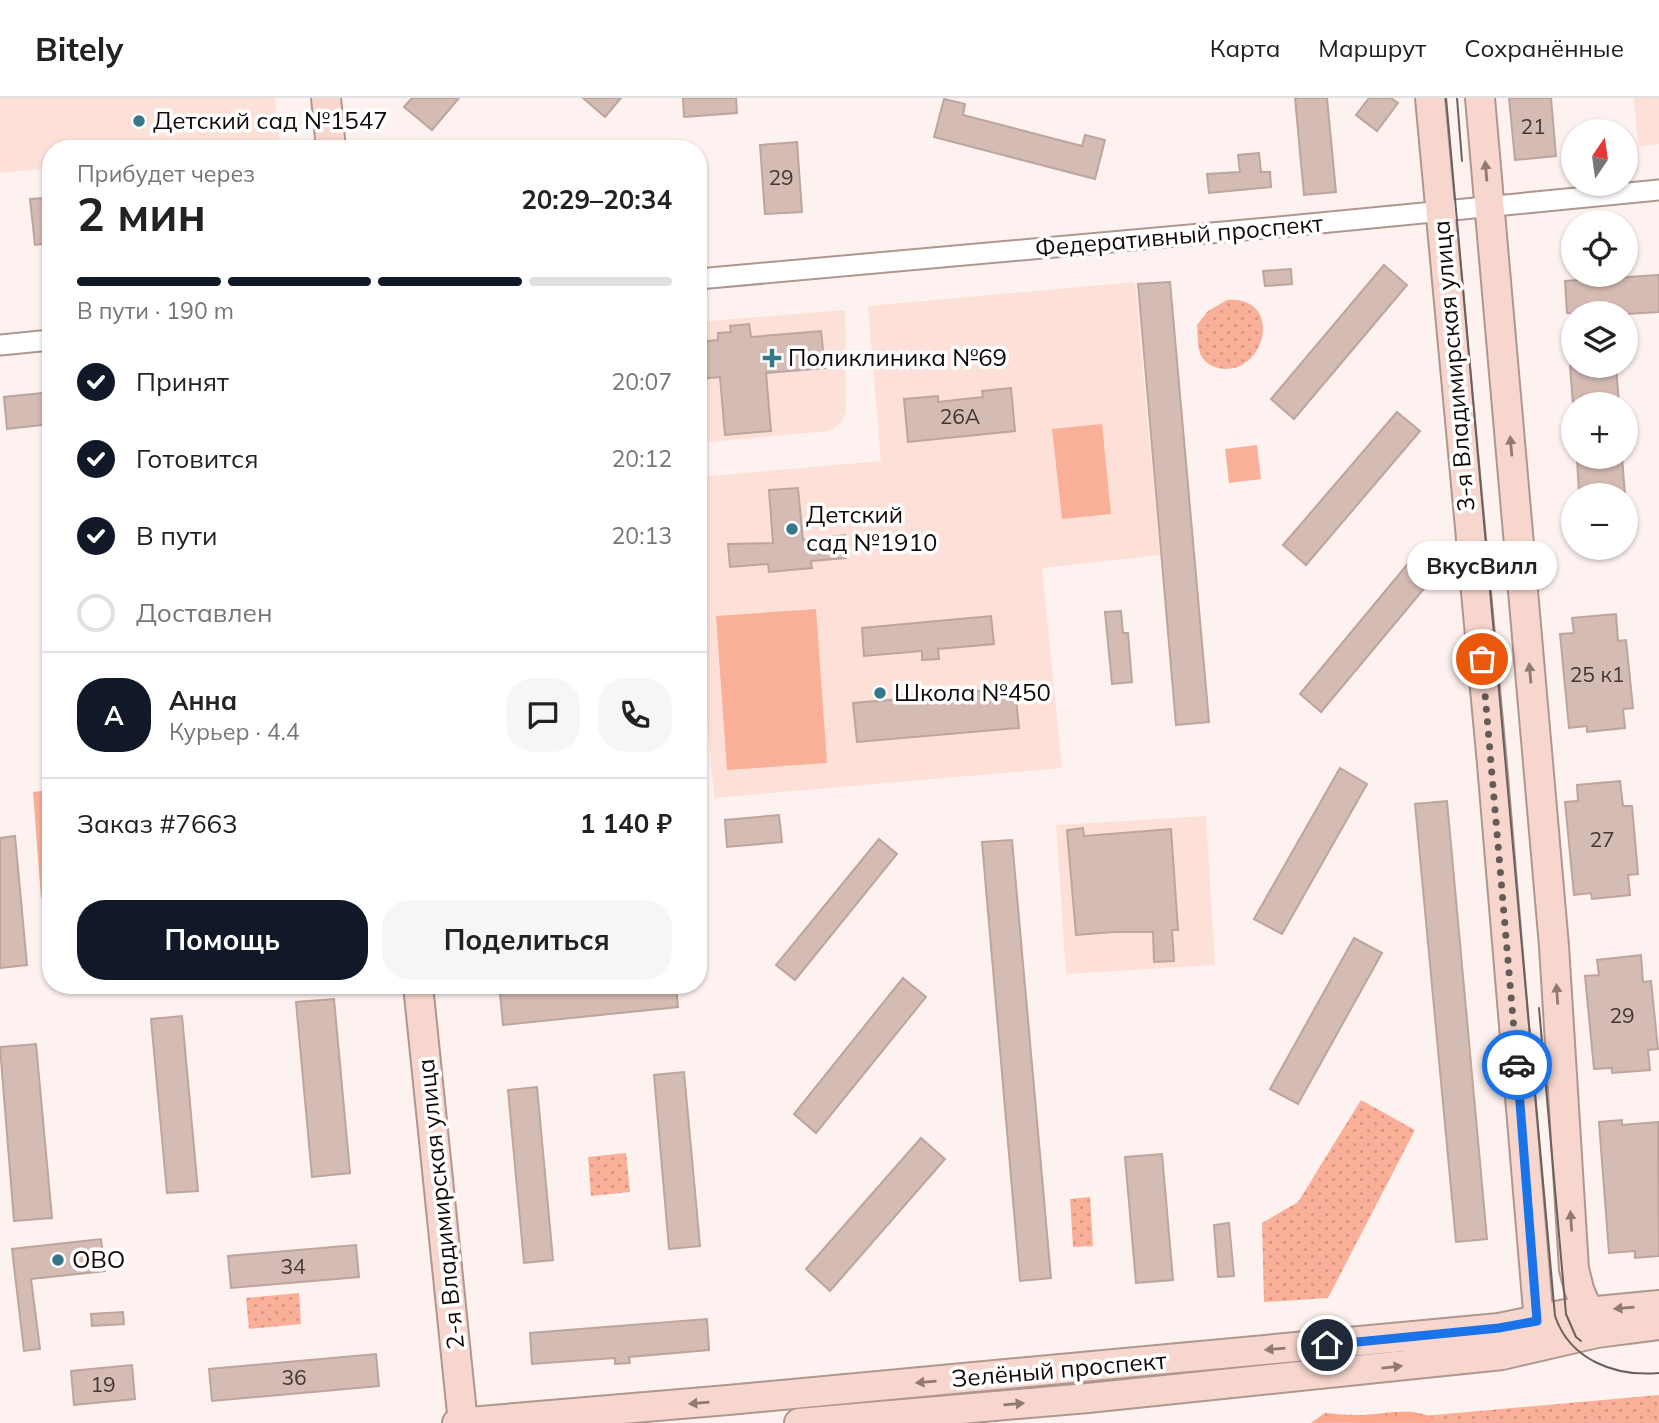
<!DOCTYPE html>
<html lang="ru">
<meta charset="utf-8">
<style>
:root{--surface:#fff;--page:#f6f6f6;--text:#222;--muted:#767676;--line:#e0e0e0;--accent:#111827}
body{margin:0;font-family:Mulish,sans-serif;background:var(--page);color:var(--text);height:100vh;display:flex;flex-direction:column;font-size:26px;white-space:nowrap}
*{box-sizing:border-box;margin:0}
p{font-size:23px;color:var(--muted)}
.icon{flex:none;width:38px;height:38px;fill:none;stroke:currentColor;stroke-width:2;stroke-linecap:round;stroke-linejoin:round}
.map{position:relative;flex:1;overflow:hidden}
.drawer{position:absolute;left:42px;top:42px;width:665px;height:854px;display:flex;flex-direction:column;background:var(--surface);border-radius:28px;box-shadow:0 2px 5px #0004}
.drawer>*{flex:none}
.needle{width:46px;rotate:13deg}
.controls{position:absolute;left:1561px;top:21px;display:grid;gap:14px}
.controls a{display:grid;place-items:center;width:77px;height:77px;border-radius:50%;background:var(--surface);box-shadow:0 2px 5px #0004;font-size:35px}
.pin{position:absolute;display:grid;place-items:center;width:60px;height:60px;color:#fff;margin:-30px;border:4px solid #fff;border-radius:50%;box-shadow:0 2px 7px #0007}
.courier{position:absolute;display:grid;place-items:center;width:70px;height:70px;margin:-35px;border:5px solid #1a73e8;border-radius:50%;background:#fff;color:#222;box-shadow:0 2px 9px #0007}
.bubble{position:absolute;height:49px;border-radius:24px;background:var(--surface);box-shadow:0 2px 5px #0004;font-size:23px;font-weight:700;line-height:49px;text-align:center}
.summary em{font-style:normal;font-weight:700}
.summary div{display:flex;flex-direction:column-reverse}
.summary{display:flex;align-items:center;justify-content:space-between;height:119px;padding:0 35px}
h1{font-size:46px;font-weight:700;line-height:52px}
.bar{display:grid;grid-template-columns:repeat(4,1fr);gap:10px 7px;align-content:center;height:84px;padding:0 35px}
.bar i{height:9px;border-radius:5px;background:var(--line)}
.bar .selected{background:var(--accent)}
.bar p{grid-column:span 4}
.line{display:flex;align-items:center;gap:18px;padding:0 35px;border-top:2px solid var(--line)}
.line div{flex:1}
.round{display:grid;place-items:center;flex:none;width:74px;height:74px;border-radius:28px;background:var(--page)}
ol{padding:0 35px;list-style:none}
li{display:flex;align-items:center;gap:21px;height:77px}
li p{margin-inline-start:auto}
li .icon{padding:7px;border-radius:50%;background:var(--accent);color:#fff;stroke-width:4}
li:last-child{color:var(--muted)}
li i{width:38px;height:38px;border:4px solid var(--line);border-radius:50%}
.action{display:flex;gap:14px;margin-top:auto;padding:14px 35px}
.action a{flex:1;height:80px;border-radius:28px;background:var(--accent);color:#fff;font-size:28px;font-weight:700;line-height:80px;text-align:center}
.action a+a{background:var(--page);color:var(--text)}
header{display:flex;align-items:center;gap:42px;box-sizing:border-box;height:98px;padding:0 35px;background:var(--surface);border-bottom:2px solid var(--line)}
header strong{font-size:33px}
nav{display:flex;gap:38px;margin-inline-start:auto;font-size:24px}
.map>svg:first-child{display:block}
</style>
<header>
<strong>Bitely</strong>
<nav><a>Карта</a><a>Маршрут</a><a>Сохранённые</a></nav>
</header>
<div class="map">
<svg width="1659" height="1325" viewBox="0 0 1659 1325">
<defs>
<pattern id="grass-dots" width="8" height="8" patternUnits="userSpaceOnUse" patternTransform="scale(1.75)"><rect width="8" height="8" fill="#faaf99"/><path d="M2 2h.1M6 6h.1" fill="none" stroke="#d59582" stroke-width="1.8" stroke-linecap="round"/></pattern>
<pattern id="forest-crowns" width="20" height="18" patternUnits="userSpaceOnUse" patternTransform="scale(1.75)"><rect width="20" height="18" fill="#fba88f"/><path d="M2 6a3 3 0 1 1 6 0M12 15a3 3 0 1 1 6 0" fill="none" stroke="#d68f7a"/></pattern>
</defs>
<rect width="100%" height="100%" fill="#fdf2ef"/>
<path fill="#fde1d9" d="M0,0h275l5,46 -44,5h-185v19l-51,5z
M1634,0h25v46l-21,3z
M1135,184l25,273 -118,13 20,200 -348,30 -16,-181v-140l183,-16 -13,-155z
M845,212l1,100 -3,10 -7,7 -8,4 -130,12v-121z
M1206,718l9,149 -149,9 -10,-149z"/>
<path fill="url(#grass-dots)" d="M1227,202c61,-4 36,83 -12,67 -7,-2 -13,-8 -15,-14 -3,-9 -2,-19 -3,-28l11,-14z
M1361,1002l54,30 -87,168 -64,4 -2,-79 36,-21z
M626,1055l4,39 -39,4 -3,-39z
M1090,1099l3,49 -20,1 -3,-48z
M299,1195l2,31 -52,5 -3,-31z
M1659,1297v28h-314z"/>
<path fill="url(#forest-crowns)" d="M1325,1315c11,1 22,2 33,2 24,0 61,-11 80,7l-127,1z"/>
<path fill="#faaf99" d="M1102,326l9,90 -49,5 -10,-90z
M1257,347l4,34 -32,4 -4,-34z
M816,511l11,154 -100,7 -11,-154z
M50,692l1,108h-10l-8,-106z"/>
<path fill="#d4bbb3" stroke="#bda49c" stroke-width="2" d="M412,0h47l-27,32 -28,-23z
M583,0h38l-16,19z
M683,0h53l1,15 -53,4z
M1295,0h32l9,94 -32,3z
M1369,0h22l7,5 -21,28 -21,-16z
M1509,0h42l5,58 -41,4z
M944,1l21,5 -2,11 119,31 3,-11 20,5 -10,39 -161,-42z
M797,44l5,70 -37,2 -5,-69z
M1259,55l2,19h9l1,15 -62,6 -2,-19 33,-2 -2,-17z
M45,100l2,15 4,-1v31l-16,2 -5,-46z
M1384,167l23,20 -113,134 -23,-20z
M1291,171l1,15 -27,2 -2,-15z
M1659,177v37l-33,2 -59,-1 -2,-32z
M1170,184l39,440 -33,3 -38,-441z
M749,226l2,13 70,-6 4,37 -59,5 5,58 -46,4 -5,-58 -22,2v-37l20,-2v-7l13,-1 -1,-6z
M1570,268h46l3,38h-46z
M1011,290l4,43 -107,11 -4,-43 34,-3v6l45,-5 -1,-6z
M51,294v32l-44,5 -3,-32z
M1397,314l23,19 -114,134 -23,-20z
M1577,359h45l3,38h-46z
M798,390l5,52 42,-5 1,23 -35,3 1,7 -43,4 -1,-8 -38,3 -2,-23 45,-1 -4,-53z
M1411,462l22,18 -112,134 -21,-18z
M1121,513l2,22h5l4,49 -20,2 -7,-72z
M1616,516l2,27 8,-1 7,68 -10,1 2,19 -38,4v-6l-18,2 -9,-94 14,-1 -2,-15z
M991,518l3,28 -56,5 1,10 -17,1v-9l-58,5 -2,-28z
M1015,591l4,39 -162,14 -4,-39 48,-4 -1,-4z
M1340,670l27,16 -85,150 -28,-15z
M1620,683l3,25h9l6,68 -10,1 2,20 -38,4 -1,-6 -17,2 -9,-93 13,-1 -1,-16z
M1447,703l40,438 -31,3 -41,-438z
M779,717l3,27 -55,5 -2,-27z
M1083,730l1,8 87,-7 7,101h-6l2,31 -20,1 -1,-30h-39l-38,3 -9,-105z
M15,738l12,129 -27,3v-130z
M879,741l18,15 -102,126 -19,-15z
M1012,742l39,438 -31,3 -38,-439z
M1354,840l28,15 -84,151 -28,-15z
M1641,857l2,27 8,-1 7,68 -10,1 2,20 -38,3v-5l-18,1 -9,-93 14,-1 -2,-15z
M903,880l23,19 -110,136 -22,-19z
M574,887h102l2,22 -175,18 -3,-32z
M334,901l16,174 -38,4 -16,-175z
M182,918l16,175 -31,2 -16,-174z
M36,946l16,174 -38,3 -14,-174z
M684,974l16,174 -31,3 -15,-174z
M537,989l16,173 -29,3 -16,-173z
M1622,1022v5l36,-3 1,134 -24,2v-7l-26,2 -10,-131z
M921,1040l24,21 -115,132 -24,-22z
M1162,1056l11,126 -37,3 -11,-126z
M1229,1125l5,53 -16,1 -4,-52z
M101,1141l4,32 -74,8 9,70 -16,2 -12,-102z
M356,1147l3,32 -128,11 -3,-32z
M123,1214l1,12 -32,2 -1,-12z
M707,1221l2,31 -80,7 1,6 -15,1v-6l-83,6 -2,-31z
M376,1256l3,32 -167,15 -3,-32z
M132,1267l3,34 -61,6 -3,-34z"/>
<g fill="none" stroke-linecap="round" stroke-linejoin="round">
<g stroke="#af978f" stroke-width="23">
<path id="street" d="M698,181l591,-53 370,-36
M0,247l51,-5"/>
</g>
<g stroke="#af978f" stroke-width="32">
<path id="secondary" d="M326,0l5,51
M1430,0l62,666 49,582
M1480,0l74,848 20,323 5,20 18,44
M418,887l45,438
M457,1325l271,-23 771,-72 67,-14 93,-9
M799,1325l289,-25 414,-43 95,-22 62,-8"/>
</g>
<use href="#street" stroke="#fff" stroke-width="19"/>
<use href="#secondary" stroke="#f7d6cd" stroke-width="28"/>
<path stroke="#6a605e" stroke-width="2" d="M1446,0l109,1218c15,44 60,61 104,57
M1457,0l5,63
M1539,910l27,306 10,23 5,4"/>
</g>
<defs><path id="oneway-solid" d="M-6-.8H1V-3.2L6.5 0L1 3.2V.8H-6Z" transform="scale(1.75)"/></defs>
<g fill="#907a74">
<use href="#oneway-solid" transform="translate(1486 73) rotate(-95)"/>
<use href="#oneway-solid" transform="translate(1511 348) rotate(-95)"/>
<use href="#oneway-solid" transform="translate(1530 575) rotate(-95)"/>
<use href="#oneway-solid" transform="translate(1557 896) rotate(-94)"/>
<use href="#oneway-solid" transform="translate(1571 1123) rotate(-94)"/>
<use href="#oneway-solid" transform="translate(1624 1210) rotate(175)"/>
<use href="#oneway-solid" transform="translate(1275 1251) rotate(175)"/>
<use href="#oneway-solid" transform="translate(1392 1269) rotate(-6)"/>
<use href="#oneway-solid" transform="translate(926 1284) rotate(175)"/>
<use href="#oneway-solid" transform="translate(699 1305) rotate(175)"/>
<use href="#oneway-solid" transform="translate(1014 1306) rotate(-5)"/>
</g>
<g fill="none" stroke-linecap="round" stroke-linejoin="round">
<path stroke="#655b59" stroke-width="7" stroke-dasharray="0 12.6" d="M1482,561l35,406"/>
<path stroke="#1a73e8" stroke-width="9" d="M1327,1247l172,-17 38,-7 -20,-256"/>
</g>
<g fill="#357889" stroke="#fff" stroke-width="2.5">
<circle cx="139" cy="23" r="7"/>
<path d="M768.5 249.5h7v7h7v7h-7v7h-7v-7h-7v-7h7z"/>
<circle cx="792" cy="431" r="7"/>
<circle cx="880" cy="595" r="7"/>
<circle cx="58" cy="1162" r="7"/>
</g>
<g text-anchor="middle" stroke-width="7" stroke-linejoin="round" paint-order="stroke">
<g font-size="21" fill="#433633">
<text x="1533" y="36">21</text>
<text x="781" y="87">29</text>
<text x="960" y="326">26А</text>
<text x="1597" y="584">25 к1</text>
<text x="1602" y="749">27</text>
<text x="1622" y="925">29</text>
<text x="293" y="1176">34</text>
<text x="294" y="1287">36</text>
<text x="103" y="1294">19</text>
</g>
<g font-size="24" fill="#130a08" stroke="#fff" text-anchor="start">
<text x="153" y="31">Детский сад №1547</text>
<text x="788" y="268">Поликлиника №69</text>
<text x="806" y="425">Детский<tspan x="806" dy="28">сад №1910</tspan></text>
<text x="894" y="603">Школа №450</text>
<text x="72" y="1170">ОВО</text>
</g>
<g font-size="24" fill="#130a08" stroke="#fff">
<text transform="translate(1179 138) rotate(-5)" y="8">Федеративный проспект</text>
<text transform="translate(1454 268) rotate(-95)" y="8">3-я Владимирская улица</text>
<text transform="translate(441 1106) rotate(-96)" y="8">2-я Владимирская улица</text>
<text transform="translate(1059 1272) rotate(-5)" y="8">Зелёный проспект</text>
</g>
</g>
</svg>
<div class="controls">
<a><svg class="needle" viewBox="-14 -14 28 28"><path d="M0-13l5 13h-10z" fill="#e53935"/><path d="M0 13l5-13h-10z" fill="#767676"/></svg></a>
<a><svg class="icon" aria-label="locate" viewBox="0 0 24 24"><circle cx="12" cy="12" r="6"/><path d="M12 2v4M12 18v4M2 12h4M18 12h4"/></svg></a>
<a><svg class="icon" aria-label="layers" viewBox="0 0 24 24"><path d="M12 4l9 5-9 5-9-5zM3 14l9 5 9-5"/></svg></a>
<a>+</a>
<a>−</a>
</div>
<div class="pin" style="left:1482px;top:561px;background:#ea580c"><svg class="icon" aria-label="bag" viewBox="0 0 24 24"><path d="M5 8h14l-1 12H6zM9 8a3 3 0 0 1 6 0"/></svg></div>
<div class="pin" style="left:1327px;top:1247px;background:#1f2937"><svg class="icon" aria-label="home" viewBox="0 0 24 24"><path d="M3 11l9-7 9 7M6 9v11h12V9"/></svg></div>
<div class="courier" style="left:1517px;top:967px"><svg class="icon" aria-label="car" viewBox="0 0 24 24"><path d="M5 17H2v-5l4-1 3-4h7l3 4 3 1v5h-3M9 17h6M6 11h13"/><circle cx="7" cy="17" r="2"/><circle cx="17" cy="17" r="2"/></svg></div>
<div class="bubble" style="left:1407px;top:443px;width:150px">ВкусВилл</div>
<section class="drawer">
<div class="summary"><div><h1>2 мин</h1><p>Прибудет через</p></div><em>20:29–20:34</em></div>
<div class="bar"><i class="selected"></i><i class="selected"></i><i class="selected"></i><i></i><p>В пути · 190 m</p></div>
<ol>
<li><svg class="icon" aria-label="check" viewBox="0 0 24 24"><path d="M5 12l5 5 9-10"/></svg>Принят<p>20:07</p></li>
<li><svg class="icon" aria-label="check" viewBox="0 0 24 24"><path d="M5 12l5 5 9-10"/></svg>Готовится<p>20:12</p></li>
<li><svg class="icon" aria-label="check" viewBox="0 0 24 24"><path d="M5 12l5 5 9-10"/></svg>В пути<p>20:13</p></li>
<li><i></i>Доставлен</li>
</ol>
<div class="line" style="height:126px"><b class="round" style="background:var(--accent);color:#fff">А</b><div><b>Анна</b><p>Курьер · 4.4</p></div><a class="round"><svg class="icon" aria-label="chat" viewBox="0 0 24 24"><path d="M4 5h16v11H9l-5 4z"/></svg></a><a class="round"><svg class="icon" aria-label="phone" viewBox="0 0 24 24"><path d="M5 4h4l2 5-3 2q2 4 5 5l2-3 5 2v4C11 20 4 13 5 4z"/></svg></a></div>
<div class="line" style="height:91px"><div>Заказ #7663</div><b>1 140 ₽</b></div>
<div class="action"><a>Помощь</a><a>Поделиться</a></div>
</section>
</div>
